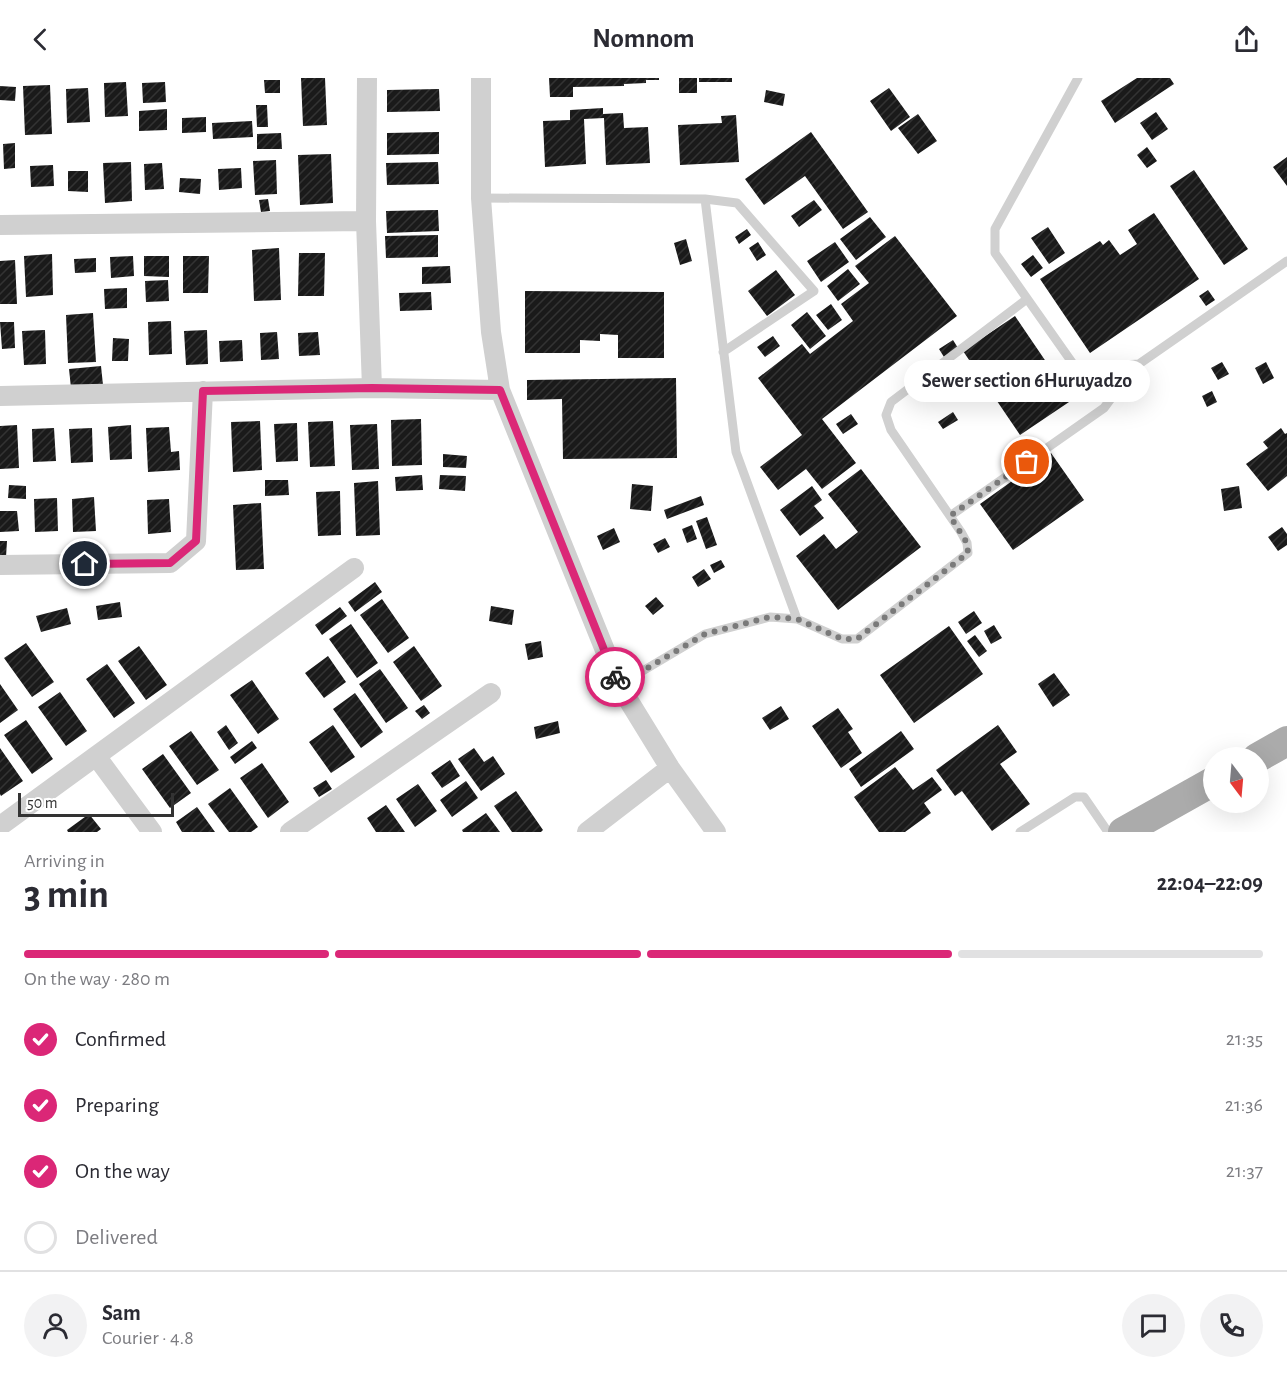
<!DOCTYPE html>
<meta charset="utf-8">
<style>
:root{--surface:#fff;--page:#f2f2f3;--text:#2b2b33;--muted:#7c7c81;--line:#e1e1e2;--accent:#db2777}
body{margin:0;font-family:"Alegreya Sans",sans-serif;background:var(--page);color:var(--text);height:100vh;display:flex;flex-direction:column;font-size:22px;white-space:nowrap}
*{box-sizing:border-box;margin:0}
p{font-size:20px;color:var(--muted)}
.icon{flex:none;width:33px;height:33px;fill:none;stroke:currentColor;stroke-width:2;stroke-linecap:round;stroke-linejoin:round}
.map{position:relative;height:754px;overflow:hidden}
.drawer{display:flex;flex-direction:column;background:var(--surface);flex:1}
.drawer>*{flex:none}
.needle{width:39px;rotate:164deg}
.controls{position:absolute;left:1203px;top:669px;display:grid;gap:12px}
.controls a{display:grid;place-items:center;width:66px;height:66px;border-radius:50%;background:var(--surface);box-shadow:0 6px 24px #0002;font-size:30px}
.scale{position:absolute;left:18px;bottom:15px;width:156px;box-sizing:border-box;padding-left:6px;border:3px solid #333;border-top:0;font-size:16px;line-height:21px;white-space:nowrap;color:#333;-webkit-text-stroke:4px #fff;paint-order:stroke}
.pin{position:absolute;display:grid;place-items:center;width:51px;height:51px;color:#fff;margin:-26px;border:3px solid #fff;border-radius:50%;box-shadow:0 2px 6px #0007}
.courier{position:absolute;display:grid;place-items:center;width:60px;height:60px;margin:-30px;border:4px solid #db2777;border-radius:50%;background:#fff;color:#222;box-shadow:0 2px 8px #0007}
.bubble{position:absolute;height:42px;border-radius:21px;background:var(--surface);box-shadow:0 6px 24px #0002;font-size:20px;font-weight:600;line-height:42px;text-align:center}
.summary em{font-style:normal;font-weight:600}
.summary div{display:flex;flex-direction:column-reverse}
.summary{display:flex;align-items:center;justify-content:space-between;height:102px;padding:0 24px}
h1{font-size:39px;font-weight:600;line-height:45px}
.bar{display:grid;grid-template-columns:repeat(4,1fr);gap:9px 6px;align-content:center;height:72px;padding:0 24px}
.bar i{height:8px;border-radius:4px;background:var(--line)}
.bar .selected{background:var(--accent)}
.bar p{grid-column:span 4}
.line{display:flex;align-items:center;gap:15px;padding:0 24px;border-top:2px solid var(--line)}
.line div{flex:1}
.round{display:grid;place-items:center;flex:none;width:63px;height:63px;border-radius:32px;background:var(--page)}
ol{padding:0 24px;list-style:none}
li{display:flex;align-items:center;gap:18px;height:66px}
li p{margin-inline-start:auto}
li .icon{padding:6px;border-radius:50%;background:var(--accent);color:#fff;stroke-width:4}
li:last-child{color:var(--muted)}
li i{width:33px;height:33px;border:3px solid var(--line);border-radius:50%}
header{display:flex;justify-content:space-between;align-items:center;height:78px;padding:0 24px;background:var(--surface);font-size:27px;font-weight:600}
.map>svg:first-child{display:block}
</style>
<header><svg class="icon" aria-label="back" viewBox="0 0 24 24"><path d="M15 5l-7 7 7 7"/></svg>Nomnom<svg class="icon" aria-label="share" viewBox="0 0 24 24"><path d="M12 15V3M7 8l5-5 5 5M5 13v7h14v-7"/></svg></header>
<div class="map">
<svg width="1287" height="754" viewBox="0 0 1287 754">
<defs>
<pattern id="building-hatch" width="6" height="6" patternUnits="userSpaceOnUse" patternTransform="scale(1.5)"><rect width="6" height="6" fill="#1a1a1a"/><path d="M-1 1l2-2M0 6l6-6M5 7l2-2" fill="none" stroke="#333"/></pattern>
</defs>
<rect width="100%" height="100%" fill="#fff"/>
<path fill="url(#building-hatch)" d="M301,0h24l2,47 -24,1z
M549,0h110v2h-13v3l-22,1v2l-51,1v10h-23z
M679,0h18v15h-18z
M699,0h33v4h-33z
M1137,0h33l4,6 -59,39 -14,-22z
M264,2h16v13h-15z
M126,4l2,34 -23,1 -1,-34z
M165,4l1,20 -23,1 -1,-20z
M50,7l2,49 -27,1 -2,-49z
M0,8l16,1 -1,14 -15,-1z
M88,10l2,34 -23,1 -1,-34z
M889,10l21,29 -19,14 -21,-30z
M439,11l1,22 -53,1v-22z
M766,12l19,4 -2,12 -19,-4z
M256,27h11l1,22h-11z
M603,30v6l20,-1 1,15 24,-1 2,36 -44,2 -2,-47 -20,1 2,45 -41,3 -2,-46 27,-1v-10z
M167,31v21l-28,1v-20z
M1156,34l12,17 -16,11 -12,-17z
M918,36l19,27 -19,13 -20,-26z
M736,37l3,47 -59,3 -2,-40 44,-2 -1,-7z
M206,39v15l-24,1v-15z
M252,43l1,16 -40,2 -1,-16z
M439,54v22l-52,1v-22z
M811,54l57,80 -25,17 -38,-53 -41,29 -19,-26z
M281,55l1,16h-25v-15z
M15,65v25l-11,1 -1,-25z
M1147,69l10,14 -10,7 -10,-13z
M331,76l2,49 -33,2 -2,-50z
M1287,79v29l-14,-19z
M276,82l1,34 -22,1 -2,-34z
M131,84l1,39 -27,2 -2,-40z
M438,84l1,22 -52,1 -1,-22z
M162,85l2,26 -19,1 -1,-26z
M53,87l1,21 -23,1 -1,-21z
M241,90l1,20 -23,2 -1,-21z
M1194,92l54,79 -24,16 -54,-79z
M68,93h20v21l-20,-1z
M180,100l21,1 -1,15 -21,-2z
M268,121l2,12 -9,1 -2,-12z
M814,122l8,10 -23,17 -8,-11z
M438,132l1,21 -52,2 -1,-22z
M1154,135l45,66 -109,74 -50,-74 60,-38 3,4 6,-5 11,15 17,-11 -9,-14z
M870,139l16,20 -30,23 -16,-21z
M1048,149l17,26 -16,11 -18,-26z
M747,151l4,6 -12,9 -4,-7z
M438,157v22l-52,1 -1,-22z
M895,158l62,80 -135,103 34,44 -34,26 -16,-20 -28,21 -18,-23 42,-32 -44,-57 44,-34 8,10 43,-33 -12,-17 28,-21 -14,-17z
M686,161l6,22 -12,4 -6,-22z
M758,164l8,13 -9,6 -8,-13z
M835,164l14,20 -28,20 -14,-21z
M279,170l2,52 -27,1 -2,-51z
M299,175h26l-1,43h-26z
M52,176l1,41 -27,2 -2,-41z
M1033,177l10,13 -12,9 -10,-13z
M133,178l1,20 -23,2 -1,-21z
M144,178h25v21l-25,-1z
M183,178h26l-1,37h-25z
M96,180v14l-21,1 -1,-14z
M15,182l2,44h-17v-43z
M450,188l1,17 -29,1v-17z
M848,191l12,15 -22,17 -11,-15z
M776,192l19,25 -28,21 -19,-25z
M168,202l1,21 -23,1 -1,-21z
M127,210v20l-22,1 -1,-20z
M1208,212l7,10 -9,6 -7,-10z
M525,213l139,1v66h-46v-23l-18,-1v7l-20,-1v13h-55z
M431,214l1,18 -32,1 -1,-18z
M831,226l11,16 -14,10 -12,-15z
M807,234l19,24 -16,13 -19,-24z
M93,235l3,49 -28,1 -2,-48z
M1015,238l57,84 -52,35 -57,-84z
M171,243l1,33 -23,1 -1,-33z
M0,244h14l1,26 -13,1z
M45,252l1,34 -22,1 -2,-34z
M207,252l1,34 -22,1 -2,-34z
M277,254l2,27 -18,1 -1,-27z
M318,254l2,23 -21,1 -1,-23z
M773,258l7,10 -15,11 -8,-10z
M113,260l16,1 -1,22h-16z
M242,262l1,21 -23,1 -1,-21z
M953,262l5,8 -14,9 -5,-8z
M1222,284l7,12 -11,6 -7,-12z
M1266,284l8,16 -11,6 -8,-16z
M101,288l2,19 -32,3 -2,-19z
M676,300l1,80 -114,1 -1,-60 -35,1v-20z
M1212,313l5,11 -10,5 -5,-11z
M953,334l5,8 -15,9 -5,-7z
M851,336l7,10 -15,10 -7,-10z
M421,341l1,46 -30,1 -1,-46z
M260,343l2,49 -29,2 -2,-50z
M333,343l2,45 -25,1 -2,-45z
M297,345l1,38 -22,1 -2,-38z
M377,346l2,45 -27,1 -2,-45z
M17,347l2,43 -19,1v-43z
M131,347l1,34 -22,1 -2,-33z
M169,349l2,25 8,-1 1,19 -32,2 -2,-44z
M54,350l2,33 -23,1 -1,-33z
M92,350l1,34 -22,1 -2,-34z
M1281,350l4,6 2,-1v43l-19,15 -22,-27 22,-16 -5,-6z
M1051,375l33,47 -71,50 -33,-46z
M443,376l24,2 -1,12 -23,-1z
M861,391l60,78 -83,63 -42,-54 28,-22 12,15 22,-17 -30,-38z
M422,397l1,15 -27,1 -1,-14z
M440,397l26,1 -1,15 -26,-2z
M265,402h23l1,15 -24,1z
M378,403l2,54 -24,1 -2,-53z
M632,406l21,2 -2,25 -21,-2z
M9,407l17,1v13l-18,-1z
M812,408l10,14 -8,6 10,12 -24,18 -20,-26z
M1239,408l3,22 -18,3 -3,-22z
M340,413l1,44 -23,1 -2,-44z
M701,418l3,9 -37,14 -3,-9z
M94,419l2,34 -23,1 -1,-33z
M57,420l1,33 -23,1 -1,-33z
M169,421l2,33 -23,2 -1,-34z
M261,425l3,66 -28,1 -3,-65z
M0,433h17l2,20 -19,1z
M707,439l10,28 -11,4 -10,-28z
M692,447l5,14 -10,4 -5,-14z
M1282,449l5,7v11l-9,6 -10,-14z
M614,450l6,14 -17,8 -6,-14z
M665,460l5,9 -12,6 -5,-9z
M0,463h7l-1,16h-6z
M721,482l4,7 -11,6 -4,-8z
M704,491l7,10 -13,8 -6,-10z
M375,504l7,10 -27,20 -7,-10z
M656,519l8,9 -11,9 -8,-9z
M382,521l27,39 -21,15 -28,-38z
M120,524l2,15 -24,3 -2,-14z
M491,528l23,4 -2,15 -23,-4z
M340,529l7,9 -25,19 -7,-10z
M67,530l4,16 -30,8 -5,-16z
M974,533l8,12 -16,11 -8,-12z
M351,546l27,39 -21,15 -28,-39z
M994,547l8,13 -11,6 -7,-13z
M949,548l34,48 -69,49 -34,-48z
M975,557l12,16 -8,6 -12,-16z
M541,563l2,16 -15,3 -3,-16z
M26,565l28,39 -22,15 -28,-39z
M139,568l28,39 -21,15 -28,-39z
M414,568l28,40 -21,15 -28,-39z
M328,578l18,26 -22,16 -19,-25z
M107,586l28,39 -21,15 -28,-39z
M380,591l28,39 -22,15 -27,-39z
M1054,595l16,22 -17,12 -15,-23z
M252,602l27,39 -21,15 -28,-39z
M0,606l18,26 -18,13z
M60,614l27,39 -21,15 -28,-39z
M355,615l28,39 -22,16 -28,-39z
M424,627l6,8 -8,6 -7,-8z
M781,628l8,13 -19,11 -8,-12z
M838,630l15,21 -5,3 14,21 -21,15 -29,-42z
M26,642l27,39 -21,15 -28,-39z
M558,643l2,12 -24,6 -2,-12z
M226,647l12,18 -9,7 -12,-18z
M333,647l22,32 -24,16 -22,-31z
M998,647l19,27 -17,12 30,40 -38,27 -30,-40 -7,5 -19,-26z
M191,653l28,39 -22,15 -28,-39z
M901,653l13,18 -53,38 -12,-18z
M252,663l5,7 -22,16 -5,-7z
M0,670l23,33 -22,15 -1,-2z
M474,670l10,14 9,-6 12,18 -24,17 -23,-32z
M163,676l28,39 -21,15 -28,-39z
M450,682l10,16 -18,12 -11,-15z
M262,685l27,39 -21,16 -28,-40z
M895,689l18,23 19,-13 10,13 -18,13 7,10 -26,19h-26l-25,-35z
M326,702l6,9 -13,8 -6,-9z
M466,703l12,17 -26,19 -12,-17z
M418,706l19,27 -22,16 -19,-28z
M230,710l28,39 -7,5h-22l-21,-28z
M516,713l27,39 -2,2h-29l-18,-26z
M386,727l19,27h-29l-9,-14z
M197,729l18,25h-33l-6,-10z
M486,735l14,19h-37l-1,-2z
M89,736l12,15 -4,3h-29l-1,-2z"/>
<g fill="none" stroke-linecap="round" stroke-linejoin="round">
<path stroke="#d0d0d0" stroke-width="9" d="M1078,0l-83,151v24l81,115 63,-4 148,-103
M481,120l224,1 31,253 61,167
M705,121l32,4 77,88 -91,61
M950,438l154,-108 11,-15 -1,-27
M619,607l86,-51 65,-17 27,2 45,20h15l111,-86 -1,-10 -6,-11 -70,-102 -5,-15 5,-13 136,-103
M1020,754l55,-35h9l24,35"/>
<path stroke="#d0d0d0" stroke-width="20" d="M367,0l-1,143 6,167
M481,0v120l10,134 9,58 119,295 51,83 46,64
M0,147l366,-4
M0,318l372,-8 128,2
M0,487l170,-2 26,-22 7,-150
M96,678l56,76
M0,748l354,-258
M290,754l201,-139
M587,754l83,-64"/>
<path stroke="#ababab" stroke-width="30" d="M1257,680l30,-17
M1123,754l91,-51"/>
</g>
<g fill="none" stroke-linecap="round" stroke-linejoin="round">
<path stroke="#7a7a7a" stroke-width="6" stroke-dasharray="0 10.8" d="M615,599l4,8 86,-51 65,-17 27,2 45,20h15l111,-86 -1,-10 -17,-27 77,-54"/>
<path stroke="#db2777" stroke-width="8" d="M85,486l85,-1 26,-22 7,-150 169,-3 128,2 115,287"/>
</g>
</svg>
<div class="controls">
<a><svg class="needle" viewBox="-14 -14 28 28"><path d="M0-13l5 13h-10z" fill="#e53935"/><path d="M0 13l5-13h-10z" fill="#7c7c81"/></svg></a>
</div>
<div class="scale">50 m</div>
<div class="pin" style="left:1027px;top:384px;background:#ea580c"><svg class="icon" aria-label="bag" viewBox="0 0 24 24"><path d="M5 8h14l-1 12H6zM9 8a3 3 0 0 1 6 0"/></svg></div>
<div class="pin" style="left:85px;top:486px;background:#1f2937"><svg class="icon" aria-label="home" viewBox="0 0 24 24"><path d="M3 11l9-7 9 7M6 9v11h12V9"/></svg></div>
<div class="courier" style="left:615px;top:599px"><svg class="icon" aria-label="bike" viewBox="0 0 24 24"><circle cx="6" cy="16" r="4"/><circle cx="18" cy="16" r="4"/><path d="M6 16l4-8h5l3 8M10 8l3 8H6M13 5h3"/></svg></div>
<div class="bubble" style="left:904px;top:282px;width:246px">Sewer section 6Huruyadzo</div>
</div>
<section class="drawer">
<div class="summary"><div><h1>3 min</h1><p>Arriving in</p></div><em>22:04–22:09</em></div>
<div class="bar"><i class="selected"></i><i class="selected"></i><i class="selected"></i><i></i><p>On the way · 280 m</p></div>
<ol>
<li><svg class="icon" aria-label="check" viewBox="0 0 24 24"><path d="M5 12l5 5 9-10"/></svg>Confirmed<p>21:35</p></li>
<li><svg class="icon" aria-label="check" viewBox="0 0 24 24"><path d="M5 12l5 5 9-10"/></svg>Preparing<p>21:36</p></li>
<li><svg class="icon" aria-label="check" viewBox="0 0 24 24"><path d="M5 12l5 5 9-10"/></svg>On the way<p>21:37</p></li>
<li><i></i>Delivered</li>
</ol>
<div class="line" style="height:108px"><a class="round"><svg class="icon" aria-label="person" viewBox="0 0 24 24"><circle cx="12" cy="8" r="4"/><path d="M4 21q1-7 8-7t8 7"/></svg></a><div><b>Sam</b><p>Courier · 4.8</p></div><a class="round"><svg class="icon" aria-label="chat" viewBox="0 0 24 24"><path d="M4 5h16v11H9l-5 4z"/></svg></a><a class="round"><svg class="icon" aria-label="phone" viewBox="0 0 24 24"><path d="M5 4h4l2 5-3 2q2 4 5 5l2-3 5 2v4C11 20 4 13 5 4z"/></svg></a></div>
</section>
